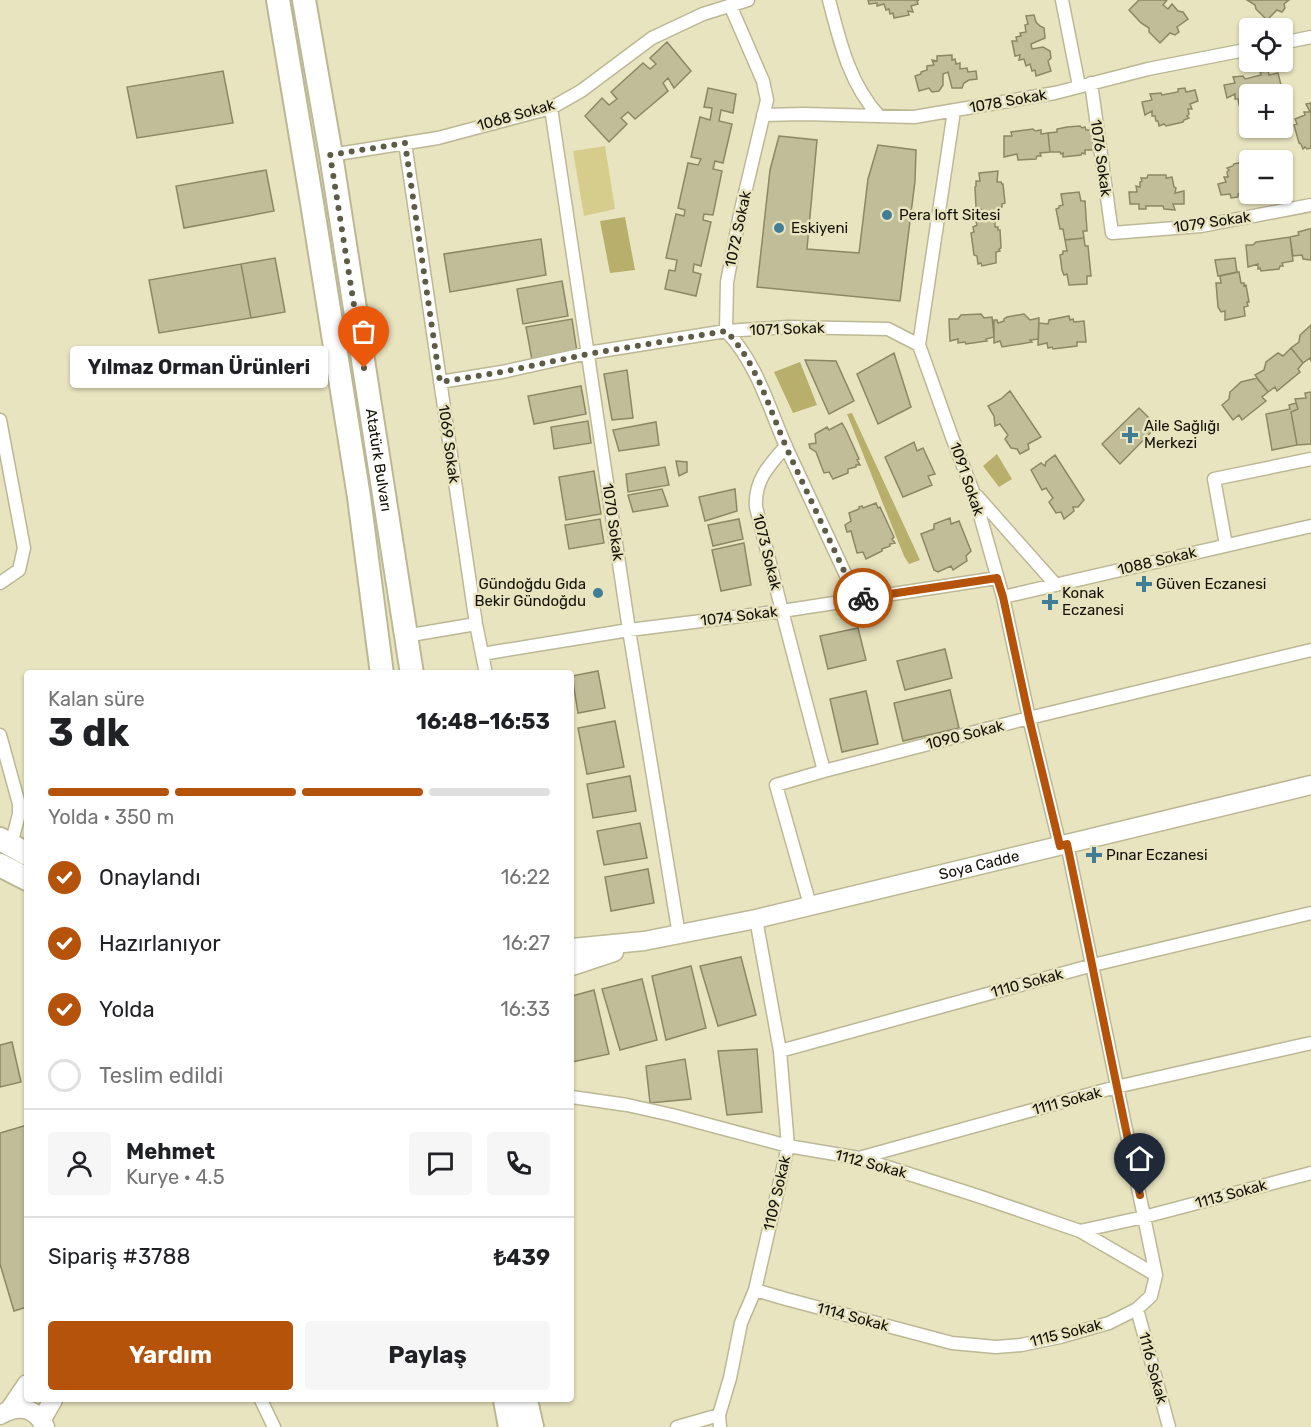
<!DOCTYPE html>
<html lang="tr">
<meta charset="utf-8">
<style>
:root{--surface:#fff;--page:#f6f6f6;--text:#202124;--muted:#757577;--line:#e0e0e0;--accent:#b45309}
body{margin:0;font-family:Rubik,sans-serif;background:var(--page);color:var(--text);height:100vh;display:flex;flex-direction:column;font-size:22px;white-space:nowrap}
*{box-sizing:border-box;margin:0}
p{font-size:20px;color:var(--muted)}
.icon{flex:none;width:33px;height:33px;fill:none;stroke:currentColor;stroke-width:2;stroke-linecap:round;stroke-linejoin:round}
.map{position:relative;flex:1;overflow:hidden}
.sheet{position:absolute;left:24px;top:670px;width:550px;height:732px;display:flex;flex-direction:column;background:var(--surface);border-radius:6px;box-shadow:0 2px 4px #0004}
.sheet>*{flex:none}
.controls{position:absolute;left:1239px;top:18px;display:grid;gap:12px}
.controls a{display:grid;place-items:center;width:54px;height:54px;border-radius:6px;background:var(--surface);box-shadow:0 2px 4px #0004;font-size:30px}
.pin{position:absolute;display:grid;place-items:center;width:51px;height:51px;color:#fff;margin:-62px -26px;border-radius:50% 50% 50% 0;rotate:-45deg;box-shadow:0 0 6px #0007}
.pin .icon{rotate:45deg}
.courier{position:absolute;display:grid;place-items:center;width:60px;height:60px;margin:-30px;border:4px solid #b45309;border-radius:50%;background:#fff;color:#222;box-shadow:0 2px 8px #0007}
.bubble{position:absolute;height:42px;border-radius:6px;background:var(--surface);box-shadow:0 2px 4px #0004;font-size:20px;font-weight:700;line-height:42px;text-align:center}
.headline em{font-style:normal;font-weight:700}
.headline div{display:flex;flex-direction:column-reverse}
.headline{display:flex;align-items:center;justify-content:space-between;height:102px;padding:0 24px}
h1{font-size:39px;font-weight:700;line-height:45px}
.bar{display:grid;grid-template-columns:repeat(4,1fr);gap:9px 6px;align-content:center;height:72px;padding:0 24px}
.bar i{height:8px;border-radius:4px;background:var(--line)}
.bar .current{background:var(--accent)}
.bar p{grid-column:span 4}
.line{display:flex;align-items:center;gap:15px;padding:0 24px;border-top:2px solid var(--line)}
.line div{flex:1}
.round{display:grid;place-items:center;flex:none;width:63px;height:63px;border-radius:6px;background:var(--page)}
ol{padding:0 24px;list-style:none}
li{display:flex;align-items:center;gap:18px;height:66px}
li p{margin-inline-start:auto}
li .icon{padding:6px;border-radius:50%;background:var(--accent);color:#fff;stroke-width:4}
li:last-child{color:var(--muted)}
li i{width:33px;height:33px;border:3px solid var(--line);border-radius:50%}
.cta{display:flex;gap:12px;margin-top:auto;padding:12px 24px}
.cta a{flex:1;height:69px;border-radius:6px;background:var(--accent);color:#fff;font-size:24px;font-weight:700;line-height:69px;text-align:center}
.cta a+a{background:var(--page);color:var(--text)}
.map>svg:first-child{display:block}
</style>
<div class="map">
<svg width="1311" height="1427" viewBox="0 0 1311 1427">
<rect width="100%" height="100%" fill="#e8e4bf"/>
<path fill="#d6cd8d" d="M605,146l10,63 -31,7 -11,-65z"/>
<path fill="#b8af6d" d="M625,217l10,53 -25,3 -10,-52z
M800,362l17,43 -24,8 -19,-41z
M852,413l68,147 -11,4 -5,-8 -57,-142z
M997,454l15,25 -13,8 -16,-21z"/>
<path fill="#c1bd99" stroke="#8c8765" stroke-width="1.5" d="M868,0h51l-2,1 1,3 -7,2 2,6 -5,-1 1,4 -15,3 -1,-5 -3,1 -1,-5 -3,1 -2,-6 -7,2v-3l-8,1z
M1139,0h28l-4,5 5,4 4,-5 6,7 5,1 5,7 -11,8 2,5 -4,3 -5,-2 -10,10 -11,-11v-4l-8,-5 -12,-13z
M1247,0h42l-5,4 1,4 -3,4 -5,-2 -10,10 -11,-11 -1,-4z
M1034,15l2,7 4,4 4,2 1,10 -14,6 1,5 11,-2 7,4 1,7 -3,3 3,10 -15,5 -1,-6 -3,1 -2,-7 -4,2 -2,-7 -5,1 1,-5 -5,1 -3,-15h5l-1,-4 5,-1 -1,-3 6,-1 -1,-7 3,-1 -2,-8z
M667,42l24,29 -17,17 -6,-10 -5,5 5,8 -33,28 -7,-7 -7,6 6,6 -18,18 -24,-26 17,-18 7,7 8,-6 -6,-7 32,-29 7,6 6,-5 -6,-6z
M952,55v5l3,-1 1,5 4,-1v6l7,-1 1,4 8,-1 1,8 -8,1 -5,3 -2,5h-10l-4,-16 -5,2v11l-4,6 -7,1 -3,-4 -10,3 -4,-15 6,-2v-2l6,-2v-4l7,-1 -2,-5 5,1v-5z
M223,71l10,52 -96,15 -10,-51z
M1268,71l1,4 9,-2 3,12 -8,2 2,5h-4l1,2h-22v15l-3,-2 -5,2 -1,-5 -2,1 -1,-6h-3v-5l-8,4 -3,-13 11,-2 -2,-6 10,-1 2,3 16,-4 -1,-3z
M708,88l28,6 -3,19 -12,-3 -2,11 13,3 -9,39 -8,-2 -2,8 9,2 -9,44 -9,-1 -1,6 8,2 -10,44 -7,-2 -1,8 8,2 -5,22 -31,-7 4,-19 6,1 2,-11 -11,-2 10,-44 8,2 1,-6 -7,-2 10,-45 10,2 3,-6 -10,-2 9,-40 10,3 2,-12 -8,-1z
M1185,88l1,4 9,-2 3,11 -8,3 2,5h-4l1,5 -2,2 2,2 -5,2 -1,2 -17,4 -2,-2 -5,2 -1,-5h-2l-1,-5h-3v-5l-7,4 -3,-13 10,-2 -2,-6 11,-1 1,2 16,-3v-3z
M1311,103v45l-4,1 -2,-2 -2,2 -2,-5 -2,-1 -5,-18 3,-1 -2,-5 10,-4 -1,-3h6l-4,-8z
M1080,126l2,2 3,-1 1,3h7l2,20h-10v4l-3,-1 -1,2 -18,2v-4l-2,1 -1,-2h-10l-2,-19 9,-1v-3l10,-2z
M1033,129l2,2 6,-1v4l7,-1 2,19 -10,1 1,3h-4l-1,3 -18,1 -1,-6 -13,3v-21h8l-1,-4z
M779,136l38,4 -10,109 52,4 9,-74 10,-34 38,5 -1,31 -15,120 -143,-14 13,-117z
M1250,160v32l-12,2v3l-7,1 -1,-4 -9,1 -3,-11 8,-2 -2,-5h4l-1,-5 2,-2 -2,-2 6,-2 1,-2 17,-4z
M266,170l8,41 -90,17 -8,-42z
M998,171l-1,11h4l1,2h1l2,19 -3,1v3l-3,1 1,9 -5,2v-3l-13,1 -1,-8 -5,-2 -1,-20 1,-1v-5h4l-1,-8z
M1148,175h18v3l6,-1 2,10 2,1 -1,5 9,-2v13h-11l2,6 -11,-1 -1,-3h-17v3h-7v-5h-9l-1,-12h8l-1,-6 4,1v-5l2,-1 -1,-3h6z
M1079,192l2,9h4l2,30h-4l1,7 -19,2 -2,-11h-3l-4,-20 3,-1v-2l4,-1 -2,-11z
M995,216v11h3v3h2l1,18 -2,1 1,2 -4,1v11l-14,3 -1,-3 -3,1 -1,-8 -3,-1 -3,-22 3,-1 -1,-5 4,-2 -2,-7z
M1309,229h2v31l-8,-1 -1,-4 -9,1 -3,-19 9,-2 -1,-3z
M1290,237l3,24 -11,2 1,3h-3l-1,3 -18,2 -1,-3 -2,1v-5l-10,3 -2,-22h7l3,-3z
M1084,238l1,8h3l3,30h-4v8l-18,1 -2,-11 -3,1 -2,-5 -2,-15 3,-1v-3h4l-2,-11z
M541,239l5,36 -96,17 -6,-38z
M275,258l10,54 -34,6 -10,-54z
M1235,258l2,14 -19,4 -3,-16z
M241,264l10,54 -92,15 -10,-53z
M1239,272l2,11h3v3l2,-1 3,17h-2l1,4 -4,1 1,9 -20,4v-9l-4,1 -3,-5 -2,-24h5l-1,-7z
M562,281l6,35 -45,8 -6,-35z
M981,314l3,4 8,-1 2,20 -8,2 1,2 -21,3 -1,-2 -7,1v-4l-8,2 -1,-22h9l3,-4z
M1024,314l6,6 9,-2 -1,21 -8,1 2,2 -30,5 -2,-6 -6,2v-23h3l1,3 6,-2v-2l3,-2z
M1069,316l1,4 3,-1 1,3 10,-1 2,21h-9v4l-24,3 -1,-2 -4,1 -1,-5 -9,2 1,-22 9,1 1,-4z
M572,319l5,33 -45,8 -6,-33z
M1311,325v36l-1,-3 -7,5 -12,-15 8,-6 1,-7z
M1291,348l12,15 -5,6 2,3 -23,19 -2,-4 -7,5 -13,-17 9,-5 2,-8 12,-9 5,3z
M894,353l17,54 -33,17 -21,-50z
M805,360l31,1 18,40 -25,13z
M627,370l6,48 -21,2 -8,-46z
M1257,378l11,14 -6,5 4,4 -24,19 -3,-5 -6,5 -11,-15 7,-6 1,-7 11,-10z
M581,386l5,28 -52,10 -6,-28z
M1010,391l31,46 -13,7 1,5 -9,5 -3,-5 -6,-1 -6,-9 3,-4 -8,-11 -5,2 -1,-10 -6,-10 13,-7z
M1311,392v52l-14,1 -6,-33 7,-3 -3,-10 11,-1 -1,-5z
M1296,403l2,6 -7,3 6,33 -25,5 -6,-36 24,-5 -1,-4z
M1139,408l18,18 -37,38 -18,-20z
M588,421l3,22 -37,6 -3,-22z
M656,422l3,23 -40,6 -6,-21z
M842,423l4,7 13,29 -2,1 3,5h-4v2l-8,2v4l-15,6 -4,-7 -5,1 -8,-21 -6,-4 -1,-4 7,-1 -1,-9 12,-7 2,3z
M914,442l3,9 6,-3 12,26 -7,2 4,9 -29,12 -18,-40z
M1055,455l29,45 -6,7h-5l1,4 -10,8 -3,-7 -5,1 -7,-11 4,-4 -7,-10 -4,2 -11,-20 10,-7 4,3 1,-4z
M676,461l11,1v10l-8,4z
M665,467l4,18 -41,7 -2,-18z
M594,471l7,43 -35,6 -7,-43z
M662,489l6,17 -35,6 -5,-17z
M735,489l2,22 -32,10 -6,-24z
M876,503l2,5 2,-1 14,30 -2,2 3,4 -5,1v2l-8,3v2l-16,8 -3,-7 -6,1 -6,-22 -4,1 -2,-7 6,-4 -2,-8 10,-4v-2l3,-1 1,2z
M950,518l1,6 8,-3 12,30 -5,5 1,5 -14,9 -2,-4 -13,6 -4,-2 -13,-36 13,-5v-5z
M600,519l4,24 -35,6 -4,-24z
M739,519l4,20 -30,7 -5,-21z
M744,543l7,42 -30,6 -9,-41z
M858,628l8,32 -38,9 -8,-33z
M945,649l7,29 -47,12 -8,-29z
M598,671l7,37 -27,5 -6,-37z
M950,690l9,38 -56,13 -9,-38z
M866,691l12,53 -36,8 -12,-53z
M615,721l9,46 -37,7 -9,-46z
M630,776l6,35 -43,7 -6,-34z
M640,823l7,35 -43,7 -7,-34z
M648,869l6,34 -43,8 -6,-34z
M741,957l15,58 -38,11 -18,-60z
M691,966l15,62 -40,12 -14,-64z
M642,979l15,61 -37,10 -18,-61z
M594,990l15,64 -37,8v-66z
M12,1042l9,40 -21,5v-42z
M757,1049l5,63 -35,3 -9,-64z
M685,1059l6,40 -41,4 -4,-37z
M27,1125v182l-13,4 -14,-47v-131z"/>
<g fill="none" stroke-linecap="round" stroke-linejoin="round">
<g stroke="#bcb895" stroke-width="15">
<path id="street" d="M829,0c11,42 20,83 50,116
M1062,0l17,86
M730,5l33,76 4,19 -27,114 -13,68 -1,49c31,32 43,77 61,118 23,50 47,100 70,150
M1282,43l29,-6
M1091,83l21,150 89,-7 110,-21
M551,108l78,522 50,305
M954,111l-35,234 34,95 21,54 29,103 26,121 31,128
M763,115l41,-1 110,3 141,-24 93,-24 102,-20
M405,143l71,481 10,50
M331,155l107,-17 113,-30 30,-17 71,-53 51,-24 45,-14
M440,382l62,-10 86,-19 138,-22 62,-4 100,2 31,16
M0,420l24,128 -5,22 -19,13
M786,446c-17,19 -32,35 -30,61l26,104 42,160
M977,496l79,89
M1226,545l-12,-66 97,-20
M1003,597l308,-71
M405,636l71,-12
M482,654l147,-24 153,-19 215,-33
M0,735l19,69v10l-8,31
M810,905l-34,-120 48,-14 205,-53 282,-68
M780,1051l313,-86 218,-52
M572,1097l55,8 45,10 116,31 71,12 119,38 102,35 76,44
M859,1158l257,-71 195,-44
M1080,1231l64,-14 167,-44
M755,1290l31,9 166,44 44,4 25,-2 39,-8 49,-14 28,-14 14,-13 5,-21 -89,-431
M1137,1309l32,118
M261,1400l13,27
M677,1427l42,-12
M720,1427l-1,-12 11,-37 11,-55 14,-33 33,-144 -8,-95 -24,-132"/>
</g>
<g stroke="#bcb895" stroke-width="21">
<g id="secondary">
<path id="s1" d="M572,948l72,-7 112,-22 555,-134"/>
<path d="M572,966l42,-14"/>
<path d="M10,1409l17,-25"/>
<path d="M0,1415c19,-11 35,-8 45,12"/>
<path d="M42,1419l11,-19"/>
</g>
</g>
<g stroke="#bcb895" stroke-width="26">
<g id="highway">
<path d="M278,0l34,203 47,294 23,177"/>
<path id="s2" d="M304,0l27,155 81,519"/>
<path d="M0,839l27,15"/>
<path d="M0,865l27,14"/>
<path d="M505,1400l5,27"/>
<path d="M526,1400l6,27"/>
</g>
</g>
<use href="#street" stroke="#fff" stroke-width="12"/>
<use href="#secondary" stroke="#fff" stroke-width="18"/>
<use href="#highway" stroke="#fff" stroke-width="22"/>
</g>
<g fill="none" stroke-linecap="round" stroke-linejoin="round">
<path stroke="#5e5b46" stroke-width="6" stroke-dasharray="0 10.8" d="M364,368l-34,-213 75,-12 35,239 62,-10 86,-18 138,-23c31,32 43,77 61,118 23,50 47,100 70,150l6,-1"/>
<path stroke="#b45309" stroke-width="8" d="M863,598l134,-20 6,19 26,121 31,128 7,-2c25,117 47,234 73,351"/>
</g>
<g fill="#417d94" stroke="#e8e4bf" stroke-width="2">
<circle cx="887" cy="215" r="6"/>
<circle cx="779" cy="228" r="6"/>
<path d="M1127 426h6v6h6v6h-6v6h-6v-6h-6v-6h6z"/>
<path d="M1141 575h6v6h6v6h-6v6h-6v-6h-6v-6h6z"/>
<circle cx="598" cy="593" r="6"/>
<path d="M1047 593h6v6h6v6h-6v6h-6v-6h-6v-6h6z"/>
<path d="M1091 846h6v6h6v6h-6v6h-6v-6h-6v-6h6z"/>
</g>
<g text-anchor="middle" stroke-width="5" stroke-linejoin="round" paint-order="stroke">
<g font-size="15" fill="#131105" stroke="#e8e4bf">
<text transform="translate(1008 101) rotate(-10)" y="5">1078 Sokak</text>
<text transform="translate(516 115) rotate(-16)" y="5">1068 Sokak</text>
<text transform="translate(1101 158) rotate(82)" y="5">1076 Sokak</text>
<text transform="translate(1212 222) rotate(-8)" y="5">1079 Sokak</text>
<text transform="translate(738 229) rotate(-78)" y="5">1072 Sokak</text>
<text transform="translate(787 329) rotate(-2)" y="5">1071 Sokak</text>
<text transform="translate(449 444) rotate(82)" y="5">1069 Sokak</text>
<text dy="5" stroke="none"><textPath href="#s2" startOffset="466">Atatürk Bulvarı</textPath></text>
<text transform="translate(967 479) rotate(71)" y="5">1091 Sokak</text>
<text transform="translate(613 522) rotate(82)" y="5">1070 Sokak</text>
<text transform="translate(767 552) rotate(76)" y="5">1073 Sokak</text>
<text transform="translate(1157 561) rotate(-13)" y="5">1088 Sokak</text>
<text transform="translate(739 616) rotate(-7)" y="5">1074 Sokak</text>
<text transform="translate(965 735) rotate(-14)" y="5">1090 Sokak</text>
<text dy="5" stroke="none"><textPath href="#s1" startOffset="416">Soya Cadde</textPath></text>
<text transform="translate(1027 983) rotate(-15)" y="5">1110 Sokak</text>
<text transform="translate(1067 1101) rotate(-15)" y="5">1111 Sokak</text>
<text transform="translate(871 1164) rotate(15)" y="5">1112 Sokak</text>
<text transform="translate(777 1193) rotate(-77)" y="5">1109 Sokak</text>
<text transform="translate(1231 1194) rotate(-15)" y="5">1113 Sokak</text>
<text transform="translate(853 1317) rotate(15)" y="5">1114 Sokak</text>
<text transform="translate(1066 1333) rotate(-14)" y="5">1115 Sokak</text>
<text transform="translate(1153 1368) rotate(75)" y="5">1116 Sokak</text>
</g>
<g font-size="15" fill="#131105" stroke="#e8e4bf" text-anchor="start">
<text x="899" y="220">Pera loft Sitesi</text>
<text x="791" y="233">Eskiyeni</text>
<text x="1144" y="431">Aile Sağlığı<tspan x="1144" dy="17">Merkezi</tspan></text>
<text x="586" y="589" text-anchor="end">Gündoğdu Gıda<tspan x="586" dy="17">Bekir Gündoğdu</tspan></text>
<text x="1156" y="589">Güven Eczanesi</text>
<text x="1062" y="598">Konak<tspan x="1062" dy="17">Eczanesi</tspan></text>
<text x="1106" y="860">Pınar Eczanesi</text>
</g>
</g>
</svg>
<div class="controls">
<a><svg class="icon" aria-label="locate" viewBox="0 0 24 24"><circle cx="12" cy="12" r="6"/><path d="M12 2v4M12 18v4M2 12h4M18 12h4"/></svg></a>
<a>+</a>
<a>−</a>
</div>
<div class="pin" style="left:364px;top:368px;background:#ea580c"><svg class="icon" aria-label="bag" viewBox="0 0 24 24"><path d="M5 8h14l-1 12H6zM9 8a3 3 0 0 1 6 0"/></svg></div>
<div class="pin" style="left:1140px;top:1195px;background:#1f2937"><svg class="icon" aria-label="home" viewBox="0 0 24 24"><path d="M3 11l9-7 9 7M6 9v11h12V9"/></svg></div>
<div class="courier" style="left:863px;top:598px"><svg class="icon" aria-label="bike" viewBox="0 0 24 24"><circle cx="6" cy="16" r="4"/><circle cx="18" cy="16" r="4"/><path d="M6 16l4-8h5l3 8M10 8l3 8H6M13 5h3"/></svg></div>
<div class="bubble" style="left:70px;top:346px;width:258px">Yılmaz Orman Ürünleri</div>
<section class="sheet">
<div class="headline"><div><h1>3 dk</h1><p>Kalan süre</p></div><em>16:48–16:53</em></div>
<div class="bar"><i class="current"></i><i class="current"></i><i class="current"></i><i></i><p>Yolda · 350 m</p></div>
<ol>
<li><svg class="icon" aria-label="check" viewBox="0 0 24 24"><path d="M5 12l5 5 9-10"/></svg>Onaylandı<p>16:22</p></li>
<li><svg class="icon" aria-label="check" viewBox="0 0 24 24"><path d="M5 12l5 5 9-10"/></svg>Hazırlanıyor<p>16:27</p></li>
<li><svg class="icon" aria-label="check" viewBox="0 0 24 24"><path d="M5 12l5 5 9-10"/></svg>Yolda<p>16:33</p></li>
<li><i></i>Teslim edildi</li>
</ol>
<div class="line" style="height:108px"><a class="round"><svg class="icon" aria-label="person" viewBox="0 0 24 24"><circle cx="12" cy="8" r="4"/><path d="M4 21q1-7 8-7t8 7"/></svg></a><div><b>Mehmet</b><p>Kurye · 4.5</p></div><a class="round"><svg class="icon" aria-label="chat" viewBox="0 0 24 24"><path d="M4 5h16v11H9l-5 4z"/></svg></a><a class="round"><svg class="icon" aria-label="phone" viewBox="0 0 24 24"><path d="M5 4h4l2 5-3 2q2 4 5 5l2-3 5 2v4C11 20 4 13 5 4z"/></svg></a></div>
<div class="line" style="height:78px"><div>Sipariş #3788</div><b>₺439</b></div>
<div class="cta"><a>Yardım</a><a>Paylaş</a></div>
</section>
</div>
